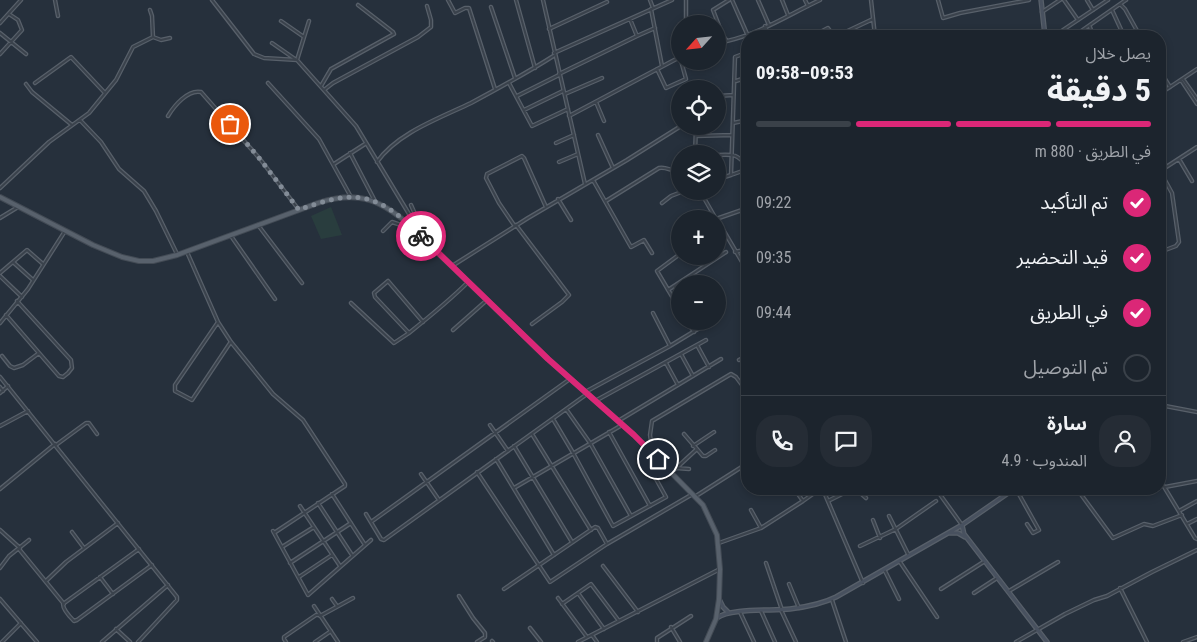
<!DOCTYPE html>
<html lang="ar">
<meta charset="utf-8">
<style>
:root{--surface:#1c242d;--page:#252c35;--text:#f1f3f6;--muted:#a0a4aa;--line:#3a4149;--accent:#db2777}
body{margin:0;font-family:"Roboto Condensed","Noto Sans Arabic",sans-serif;background:var(--page);color:var(--text);direction:rtl;height:100vh;display:flex;flex-direction:column;font-size:19px;white-space:nowrap}
*{box-sizing:border-box;margin:0}
p{font-size:16px;color:var(--muted)}
.icon{flex:none;width:28px;height:28px;fill:none;stroke:currentColor;stroke-width:2;stroke-linecap:round;stroke-linejoin:round}
.map{position:relative;flex:1;overflow:hidden;direction:ltr}
.sheet{position:absolute;left:741px;top:30px;width:425px;height:465px;display:flex;flex-direction:column;background:var(--surface);border-radius:20px;box-shadow:0 2px 8px #0003,0 0 0 1px var(--line);direction:rtl}
.sheet>*{flex:none}
.needle{width:32px;rotate:243deg}
.controls{position:absolute;left:671px;top:15px;display:grid;gap:10px}
.controls a{display:grid;place-items:center;width:55px;height:55px;border-radius:50%;background:var(--surface);box-shadow:0 2px 8px #0003,0 0 0 1px var(--line);font-size:25px}
.pin{position:absolute;display:grid;place-items:center;width:42px;height:42px;color:#fff;margin:-21px;border:2px solid #fff;border-radius:50%;box-shadow:0 1px 5px #0007}
.courier{position:absolute;display:grid;place-items:center;width:50px;height:50px;margin:-25px;border:4px solid #db2777;border-radius:50%;background:#fff;color:#222;box-shadow:0 1px 6px #0007}
.overview em{font-style:normal;font-weight:700}
.overview div{display:flex;flex-direction:column-reverse}
.overview{display:flex;align-items:center;justify-content:space-between;height:85px;padding:0 15px}
h1{font-size:32px;font-weight:700;line-height:38px}
.bar{display:grid;grid-template-columns:repeat(4,1fr);gap:8px 5px;align-content:center;height:60px;padding:0 15px}
.bar i{height:6px;border-radius:4px;background:var(--line)}
.bar .on{background:var(--accent)}
.bar p{grid-column:span 4}
.line{display:flex;align-items:center;gap:12px;padding:0 15px;border-top:1px solid var(--line)}
.line div{flex:1}
.round{display:grid;place-items:center;flex:none;width:52px;height:52px;border-radius:20px;background:var(--page)}
ol{padding:0 15px;list-style:none}
li{display:flex;align-items:center;gap:15px;height:55px}
li p{margin-inline-start:auto}
li .icon{padding:5px;border-radius:50%;background:var(--accent);color:#fff;stroke-width:4}
li:last-child{color:var(--muted)}
li i{width:28px;height:28px;border:2px solid var(--line);border-radius:50%}
.map>svg:first-child{display:block}
</style>
<div class="map">
<svg width="1197" height="642" viewBox="0 0 1197 642">
<rect width="100%" height="100%" fill="#26303c"/>
<path fill="#293d3e" d="M331,207l11,28 -21,4 -10,-23z"/>
<g fill="none" stroke-linecap="round" stroke-linejoin="round">
<g stroke="#58606a" stroke-width="4.5">
<path id="street" d="M55,0l3,16
M212,0l42,54 10,4 33,2 59,66 53,88 6,15
M448,0l7,13 10,-5h4l26,81
M516,0l19,68
M543,0l42,184
M650,0l3,8
M686,0v24
M732,0l16,36
M758,0l11,25
M782,0l6,15
M805,0l3,6
M871,0l4,36
M938,0l5,18 17,-5 69,-13
M1064,0l14,20
M1087,0l6,10
M1120,4l6,-4
M491,7l24,71
M651,9l11,57
M150,10l2,6 1,21
M1112,10l12,26
M1042,12l18,-12
M281,21l23,16
M0,23l21,-23
M765,26l4,10
M1090,27l3,9
M549,29l58,-27
M0,33l26,21
M637,36l18,-8
M723,36l-10,-26 16,-10
M813,36l15,-8 6,8
M837,36l36,-17
M1054,36l54,-36
M1074,36l46,-32 5,5 15,27
M718,39l5,-3 4,5c32,-7 63,-27 93,-41
M272,43l23,16
M554,53l118,-53
M0,54l22,-24 -4,-10 -9,-6
M297,60l12,-39
M657,69l9,19 20,-9 -5,-18
M1160,71l10,16 27,-18
M559,74l78,-38 -7,-17
M1183,79l14,20
M1181,80l16,24
M736,81l12,-4
M35,83l36,-26 34,36
M268,83l51,56 32,58
M509,83l23,43 36,-17
M26,84l6,8 40,33
M321,86l10,-17 63,-35 -1,-2 -35,-27
M324,90l9,-7 85,-46 13,-10v-7l-4,-14
M1160,93l10,-6
M565,94l37,-16
M517,96l42,-21
M718,96l15,-1
M596,102l8,19
M524,110l39,-19
M168,116c6,-10 20,-27 33,-24l59,67 39,51
M569,116l111,-59
M80,120l21,22 18,27 25,22 12,20 21,43
M733,123l15,-3
M598,135l15,33
M696,136l36,-1
M556,143l18,-8
M350,153l25,48
M695,154l1,-28
M718,155c16,-1 19,-1 30,12
M1179,159l13,22
M377,162c20,-29 63,-44 94,-59 28,-15 56,-30 84,-48
M559,162l19,-8
M334,164l31,-20
M743,171l5,9
M1160,171l37,-24
M731,175l17,-6
M718,179l13,-4 4,-118 13,-5
M593,180l38,67 13,-7 8,13
M0,188l49,-46 40,-29 27,-33 17,-33 20,-10 8,3 9,-2
M700,191l16,28
M558,199l13,21
M606,201l53,-33c8,-2 14,5 21,2
M662,203l9,-7 13,-5
M411,205l4,9 6,6 7,21
M0,218l18,-11
M1160,218l4,33
M716,219l26,-9
M718,221l30,51
M258,225l44,58
M514,225l-15,-22 -13,-25 1,-4 35,-18 2,2 22,49
M516,225l53,70 -7,7 -30,22
M383,231l9,-9 9,3 4,-2
M231,236l44,63
M187,252l31,70 13,20 42,52 30,26 42,64v2l-71,47
M735,252l13,-3
M1160,252l16,-6 3,-4 -7,-49 -12,-22
M680,254l-23,17 23,39
M13,262l20,18
M452,266l76,-48 99,-58 54,-34
M0,273l27,-23 16,14
M0,276l22,21
M675,287l3,4 -2,6h4
M668,290l58,-38
M351,303l43,40 15,-10
M718,304l3,8 -3,5
M653,313l17,33
M6,315l53,61 4,1 5,-4 4,-5 -1,-8 -54,-59
M687,321l7,11
M218,322l-43,63v6l17,9 38,-57
M423,322l-35,-41 -14,12 1,4 34,36c20,-16 40,-32 58,-50
M0,323l28,-34 37,-58
M453,330l34,-30
M697,345l12,22
M681,354l12,22
M2,356l8,10 4,2 9,-3 16,-12
M739,360l9,-5
M666,363l12,22
M0,377l177,220v3l-39,42
M0,387l3,4
M587,391l83,-45 41,-25
M0,393l8,-7
M597,400l109,-60
M1160,405l37,7
M566,409l24,34 41,73
M553,419l19,32 41,75 53,-29 -25,-45 3,-6
M618,421l103,-62
M490,425l18,26
M0,426l28,-15
M609,432l41,74
M532,434l59,96
M684,434l19,22h3l9,-6
M56,445l30,-22h3l8,11
M514,446l58,96
M693,446l21,-14
M496,459l58,96
M689,469l-13,-1 -7,-3 -4,-7 -14,-16 -1,-7 2,-14 79,-47 5,3 12,16
M477,472l73,110 57,-38 84,-49
M672,472l25,-23
M421,474l18,26
M1160,480l35,58 2,1
M1165,487l32,-6
M514,488l108,-63
M0,489l55,-45
M856,489l10,9
M936,489l26,36
M1016,489l23,41 -6,3 -6,-9
M1077,489l36,49 31,-14 9,2 29,-11
M795,490l8,11
M791,492l5,-3
M824,492l39,91
M332,494l33,51
M696,496l52,-33
M828,501l24,-12
M318,503l34,52
M300,506l40,60
M751,510l10,18
M1179,511l18,-10
M366,514l15,25 3,1 203,-146
M889,516l19,38
M873,520l7,18
M371,522l199,-143
M1187,524l10,-5
M0,530l20,18
M273,531l35,64 63,-55
M72,532l12,16
M719,543l42,-15 42,-27 17,-12
M860,546l36,-17 40,-28
M282,547l32,-20
M19,549l45,55
M139,549l-76,55c0,6 7,13 11,17l3,-1 75,-55
M900,562l37,55
M290,563l61,-40
M766,563l16,47
M603,566l35,46
M0,568l9,-12 20,-16
M885,571l14,28
M100,577l13,17
M299,577l33,-22
M46,581l20,-19 52,-39
M789,584l10,24
M1120,588l27,54
M504,589l91,-62 3,1 9,16
M941,589l44,-28
M1009,591l49,-29
M578,593l26,36
M974,593l23,-15
M459,596l14,22 12,15v4l-8,5
M558,598l29,39
M0,599l37,43
M332,599l5,7
M832,600l14,42
M562,604l29,-20 28,37
M314,606l24,36
M781,610l15,32
M761,611l14,31
M740,612l14,30
M320,616l33,-18
M671,627l9,15
M530,628l11,14
M116,629l14,13
M592,635l5,7
M492,641l1,1
M2,642l19,-19
M102,642l66,-57
M286,642l-2,-3v-2l32,-22h3
M315,642l16,-11
M578,642l142,-73
M657,642v-4l34,-22
M1016,642l49,-28 29,-14 13,-4 45,-24 45,-22
M1183,642l14,-5"/>
</g>
<g stroke="#58606a" stroke-width="5.5">
<path id="secondary" d="M1041,0l4,36
M962,525l2,9 83,108
M950,533h8l7,4
M719,599l4,8 5,5
M717,618c12,-10 55,-7 73,-9 16,-2 32,-5 46,-12l126,-72 52,-36"/>
</g>
<g stroke="#434b55" stroke-width="6">
<path id="primary" d="M0,197l93,48 29,12 17,4h14l24,-6 141,-52c38,-12 60,-5 89,20l141,136 86,76 69,70 14,30 3,34 -1,30 -3,20 -10,23"/>
</g>
<use href="#street" stroke="#3a424c" stroke-width="2"/>
<use href="#secondary" stroke="#48515f" stroke-width="3"/>
<use href="#primary" stroke="#58616c" stroke-width="4"/>
</g>
<g fill="none" stroke-linecap="round" stroke-linejoin="round">
<path stroke="#838c97" stroke-width="5" stroke-dasharray="0 9" d="M230,124l30,35 39,51c57,-22 79,-17 122,26"/>
<path stroke="#db2777" stroke-width="6" d="M421,236l127,123 86,76 24,24"/>
</g>
</svg>
<div class="controls">
<a><svg class="needle" viewBox="-14 -14 28 28"><path d="M0-13l5 13h-10z" fill="#e53935"/><path d="M0 13l5-13h-10z" fill="#a0a4aa"/></svg></a>
<a><svg class="icon" aria-label="locate" viewBox="0 0 24 24"><circle cx="12" cy="12" r="6"/><path d="M12 2v4M12 18v4M2 12h4M18 12h4"/></svg></a>
<a><svg class="icon" aria-label="layers" viewBox="0 0 24 24"><path d="M12 4l9 5-9 5-9-5zM3 14l9 5 9-5"/></svg></a>
<a>+</a>
<a>−</a>
</div>
<div class="pin" style="left:230px;top:124px;background:#ea580c"><svg class="icon" aria-label="bag" viewBox="0 0 24 24"><path d="M5 8h14l-1 12H6zM9 8a3 3 0 0 1 6 0"/></svg></div>
<div class="pin" style="left:658px;top:459px;background:#1f2937"><svg class="icon" aria-label="home" viewBox="0 0 24 24"><path d="M3 11l9-7 9 7M6 9v11h12V9"/></svg></div>
<div class="courier" style="left:421px;top:236px"><svg class="icon" aria-label="bike" viewBox="0 0 24 24"><circle cx="6" cy="16" r="4"/><circle cx="18" cy="16" r="4"/><path d="M6 16l4-8h5l3 8M10 8l3 8H6M13 5h3"/></svg></div>
<section class="sheet">
<div class="overview"><div><h1>5 دقيقة</h1><p>يصل خلال</p></div><em>09:53–09:58</em></div>
<div class="bar"><i class="on"></i><i class="on"></i><i class="on"></i><i></i><p>في الطريق · 880 m</p></div>
<ol>
<li><svg class="icon" aria-label="check" viewBox="0 0 24 24"><path d="M5 12l5 5 9-10"/></svg>تم التأكيد<p>09:22</p></li>
<li><svg class="icon" aria-label="check" viewBox="0 0 24 24"><path d="M5 12l5 5 9-10"/></svg>قيد التحضير<p>09:35</p></li>
<li><svg class="icon" aria-label="check" viewBox="0 0 24 24"><path d="M5 12l5 5 9-10"/></svg>في الطريق<p>09:44</p></li>
<li><i></i>تم التوصيل</li>
</ol>
<div class="line" style="height:90px"><a class="round"><svg class="icon" aria-label="person" viewBox="0 0 24 24"><circle cx="12" cy="8" r="4"/><path d="M4 21q1-7 8-7t8 7"/></svg></a><div><b>سارة</b><p>المندوب · 4.9</p></div><a class="round"><svg class="icon" aria-label="chat" viewBox="0 0 24 24"><path d="M4 5h16v11H9l-5 4z"/></svg></a><a class="round"><svg class="icon" aria-label="phone" viewBox="0 0 24 24"><path d="M5 4h4l2 5-3 2q2 4 5 5l2-3 5 2v4C11 20 4 13 5 4z"/></svg></a></div>
</section>
</div>
